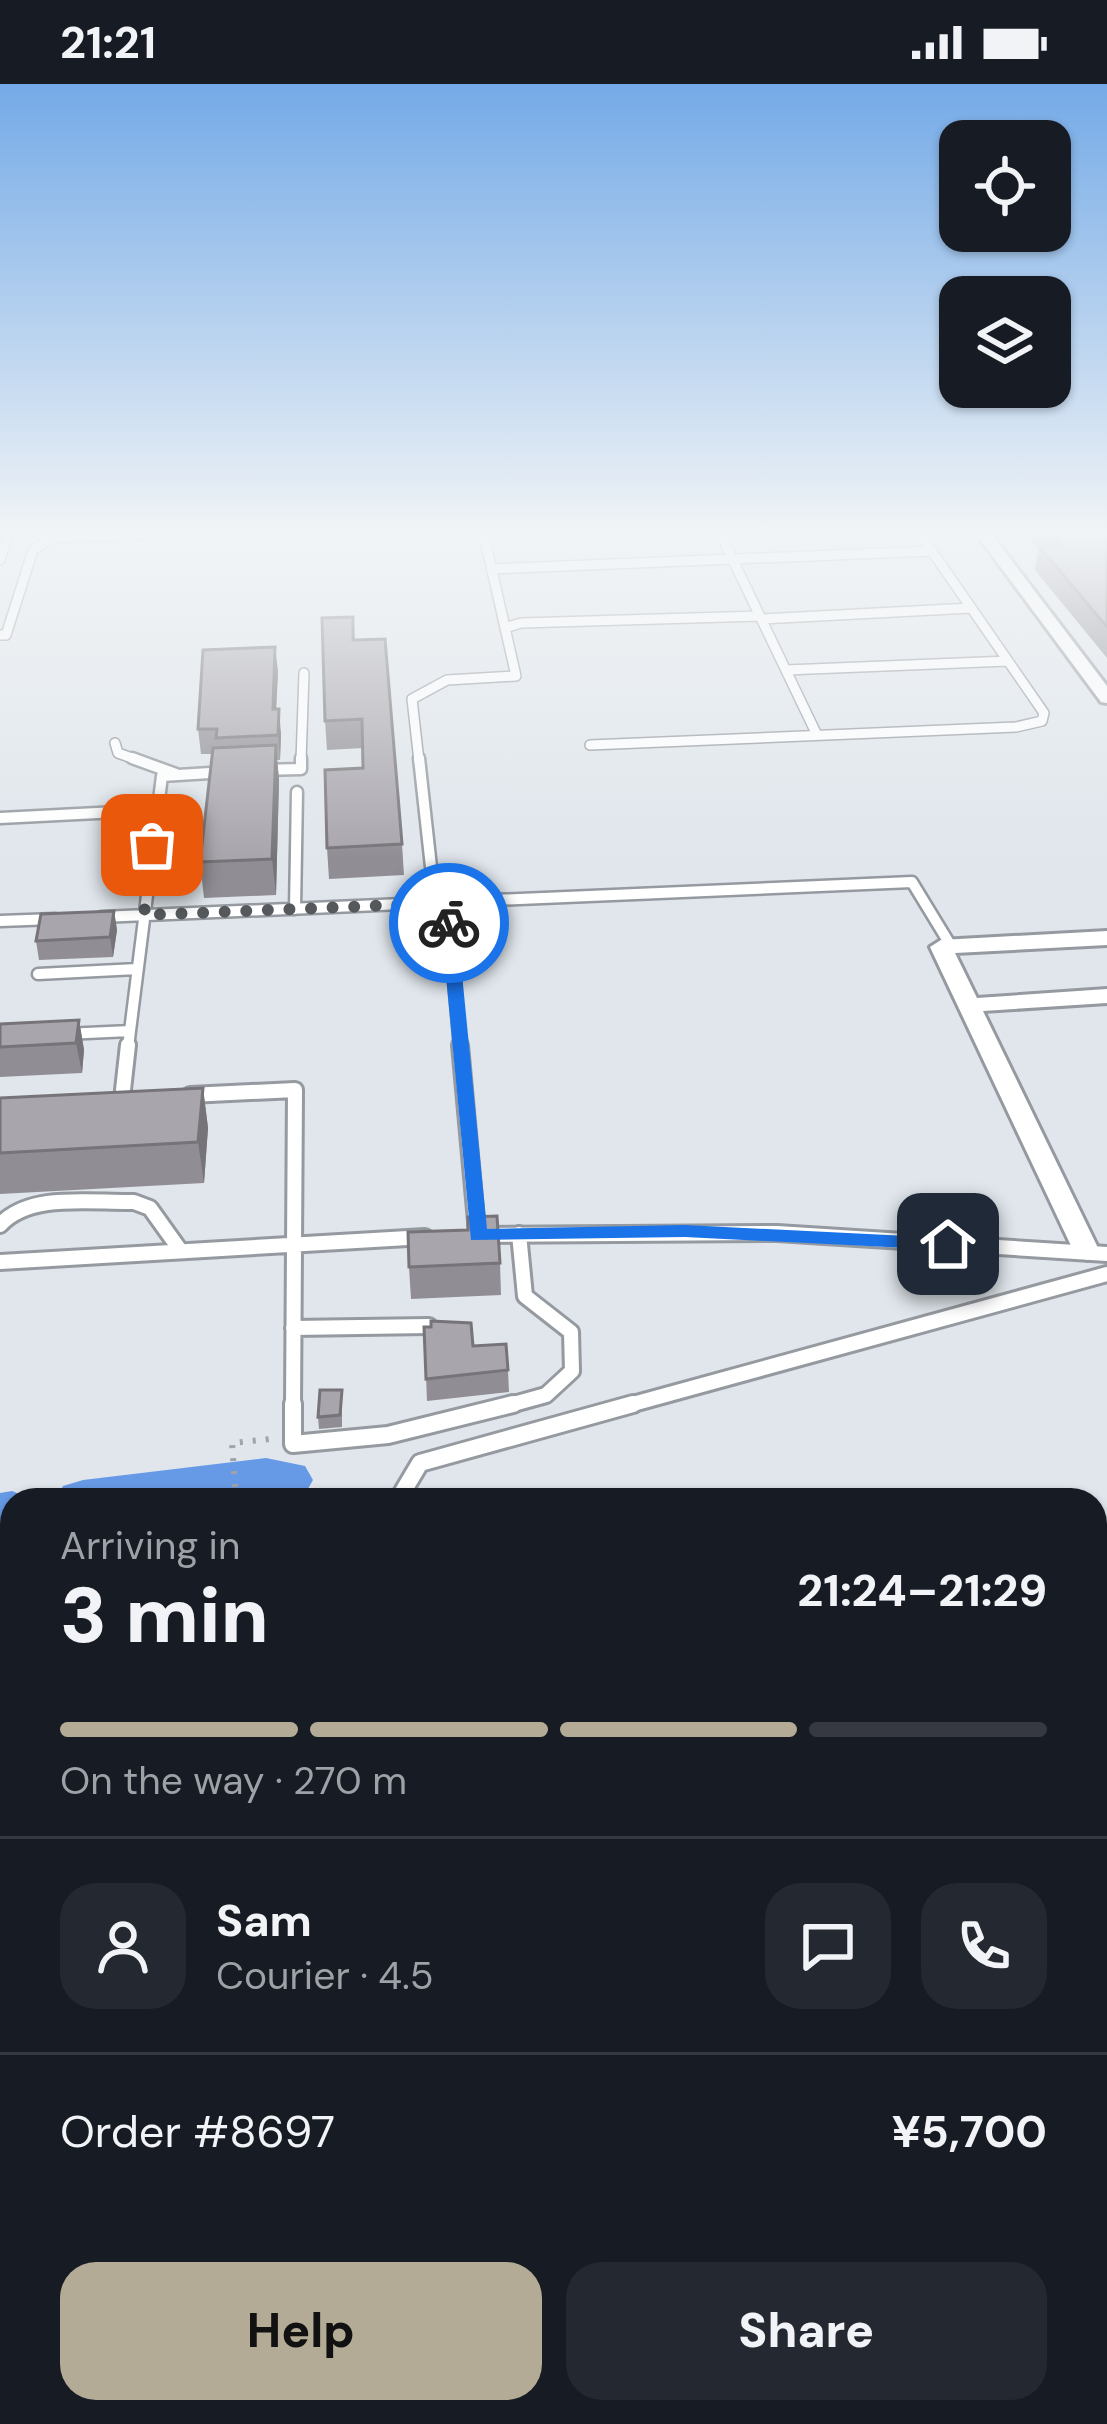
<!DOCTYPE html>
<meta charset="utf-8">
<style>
:root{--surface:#171b24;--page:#242831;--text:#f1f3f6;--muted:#9ea1a6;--line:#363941;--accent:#b4ab97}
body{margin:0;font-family:"DM Sans",sans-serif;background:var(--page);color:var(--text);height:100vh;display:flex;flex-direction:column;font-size:45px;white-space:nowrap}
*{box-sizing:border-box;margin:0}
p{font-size:39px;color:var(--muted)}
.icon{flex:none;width:66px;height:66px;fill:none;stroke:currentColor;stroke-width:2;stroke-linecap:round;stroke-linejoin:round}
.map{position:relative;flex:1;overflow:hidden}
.side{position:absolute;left:0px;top:1404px;width:1107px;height:936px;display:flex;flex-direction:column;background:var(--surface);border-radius:36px 36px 0 0;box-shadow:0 3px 9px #0004}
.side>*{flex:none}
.buttons{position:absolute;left:939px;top:36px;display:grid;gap:24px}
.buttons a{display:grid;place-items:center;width:132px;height:132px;border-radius:24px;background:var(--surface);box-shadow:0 3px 9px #0004;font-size:60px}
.pin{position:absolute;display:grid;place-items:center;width:102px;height:102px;color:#fff;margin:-51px;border-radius:24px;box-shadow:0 6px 18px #0006}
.courier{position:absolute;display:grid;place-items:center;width:120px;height:120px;margin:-60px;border:9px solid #1a73e8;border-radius:50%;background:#fff;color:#222;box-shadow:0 3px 15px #0007}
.headline em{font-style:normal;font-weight:800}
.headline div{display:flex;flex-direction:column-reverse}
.headline{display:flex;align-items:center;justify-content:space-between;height:204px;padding:0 60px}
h1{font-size:78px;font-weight:800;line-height:90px}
.bar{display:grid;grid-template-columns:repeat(4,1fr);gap:18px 12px;align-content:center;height:144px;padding:0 60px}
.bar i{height:15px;border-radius:9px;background:var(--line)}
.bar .active{background:var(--accent)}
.bar p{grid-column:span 4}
.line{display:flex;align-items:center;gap:30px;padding:0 60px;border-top:3px solid var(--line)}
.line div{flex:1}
.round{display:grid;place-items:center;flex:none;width:126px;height:126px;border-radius:36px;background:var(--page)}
.primary-button{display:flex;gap:24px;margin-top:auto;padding:24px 60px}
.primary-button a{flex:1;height:138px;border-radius:36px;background:var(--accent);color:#111;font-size:48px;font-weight:800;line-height:138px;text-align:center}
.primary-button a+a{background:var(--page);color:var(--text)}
.status{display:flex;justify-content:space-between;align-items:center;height:84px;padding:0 60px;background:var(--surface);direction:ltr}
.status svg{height:33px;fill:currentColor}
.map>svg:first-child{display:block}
</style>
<div class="status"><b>21:21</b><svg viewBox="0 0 49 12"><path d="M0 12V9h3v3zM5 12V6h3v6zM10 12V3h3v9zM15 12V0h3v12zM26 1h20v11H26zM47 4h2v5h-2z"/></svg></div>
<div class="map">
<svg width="1107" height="2340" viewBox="0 0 1107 2340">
<rect width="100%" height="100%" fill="#e0e6ec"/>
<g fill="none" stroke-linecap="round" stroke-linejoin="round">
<path fill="#679ae6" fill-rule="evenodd" d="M266,1374l39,8 8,14 -8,14 -19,6h-231l8,-14 20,-6z
M12,1407l22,9h-22v31l-12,2v-40z"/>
<path fill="#868a8e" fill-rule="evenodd" d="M1107,2141v122l-12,1v-122z"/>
<path fill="#868a8e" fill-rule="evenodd" d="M1095,2182l12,5v153h-193l-2,-12h183z"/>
<g stroke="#959aa0" stroke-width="12">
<path id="lane-far3" d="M719,447l98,204
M0,476l9,-29
M491,485l441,-18
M761,535l210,-11
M505,544l16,-5 239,-7
M0,551h6l27,-85 18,-12 173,-7
M786,586l222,-9
M115,659l3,10 22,8
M590,661l426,-18 26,-6 2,-8 -126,-182
M301,677l3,-88
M419,677l-7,-62 35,-19 69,-4 -33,-145"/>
</g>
<g stroke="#959aa0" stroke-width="15">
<path id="lane-far2" d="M132,674l44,16
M419,674l16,145
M260,686l41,-1v-11
M0,734l156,-8
M447,819l13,145
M295,825l2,-117
M101,833l811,-35 39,64
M0,837l55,-2
M38,890l99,-5
M65,950l65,-3 32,-255 64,-4
M128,964l2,-17"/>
</g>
<g stroke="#959aa0" stroke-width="20">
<path id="lane-far1" d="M460,961l17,187
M190,1011l105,-5 -2,317
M122,1015l6,-54
M0,1141c30,-33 92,-22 134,-23l16,6 30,42
M483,1151l294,-2 330,21
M0,1178l425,-25
M293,1244l136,-2
M503,1323l43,-12 26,-24 -1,-39 -46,-36 -6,-62
M622,1323l485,-133"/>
</g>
<g stroke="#959aa0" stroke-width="22">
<path id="lane" d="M293,1320v40l95,-9 125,-31
M398,1416l22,-37 213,-59
M0,1611l12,-1"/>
</g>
<g stroke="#959aa0" stroke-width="6">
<path id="street" d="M974,447h15l118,155v17l-6,-1z
M1107,847v14l-152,8 22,45 130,-9v14l-124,8 117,241 -13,8 -13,-8 -144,-305 11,-7z"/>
</g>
<path stroke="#9fa4a9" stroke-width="6" stroke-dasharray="3 10" stroke-linecap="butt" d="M236,1416l-4,-57 38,-4"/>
<use href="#lane-far3" stroke="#fff" stroke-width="9"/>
<use href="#lane-far2" stroke="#fff" stroke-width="10"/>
<use href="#lane-far1" stroke="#fff" stroke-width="14"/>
<use href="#lane" stroke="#fff" stroke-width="16"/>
<use href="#street" fill="#fff" fill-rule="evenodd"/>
</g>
<path fill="#908e94" d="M1023,447h84v127l-72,-88 3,-21z
M353,533l2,23 47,204 2,31 -75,4 -2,-31 36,-80v-20l-36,2 -2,-29z
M278,587l-2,38 5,25 -1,26h-3l2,20 -3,115 -72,3 -4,-36 12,-108h-11l-3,-25z
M114,827l3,19 -4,27 -74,3 -3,-19z
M79,936l5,30 -2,23 -82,4v-53z
M203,1004l5,40 -4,55 -204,11v-96z
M500,1179l1,32 -90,4 -2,-32z
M424,1243l49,19 35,24 1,22 -82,9z
M342,1306v37l-23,2 -1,-12z
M12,1478v97h-12v-96z"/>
<path fill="#767478" d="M275,563l3,24 -3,63 -2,-25z
M279,625l2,25 -1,26 -2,-25z
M276,661l3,35 -3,115 -4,-36z
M114,827l3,19 -4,27 -3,-20z
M79,936l5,30 -2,23 -6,-30z
M203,1004l5,40 -4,55 -6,-41z"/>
<path fill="#a8a5ac" stroke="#767478" stroke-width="3" d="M1047,447h60v96l-68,-81 21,-1z
M353,533v23l32,-1 17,205 -75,4 -2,-78 38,-2 -1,-49 -37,2 -3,-103z
M275,563l-2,62h6l-1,26 -62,3 1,-9h-19l5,-79z
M276,661l-4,114 -72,3 13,-114z
M114,827l-4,26 -74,4 5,-27z
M79,936l-3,23 -76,4v-23z
M203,1004l-5,54 -198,11v-55z
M497,1132l3,47 -91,4 -1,-35 60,-2v-13z
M431,1237l40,2 2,23 33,-2 2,26 -82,9 -2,-52h7z
M320,1306h22l-2,25 -22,2z
M12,1478v57l-12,1v-57z"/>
<linearGradient id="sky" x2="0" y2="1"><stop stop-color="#74aae7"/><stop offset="0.58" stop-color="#f1f4f6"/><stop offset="1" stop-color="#f1f4f6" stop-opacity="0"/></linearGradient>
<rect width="1107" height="775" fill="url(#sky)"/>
<path fill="#1a73e8" d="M449,834l8,5 30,306 198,-4 263,13 10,6 -10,6 -263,-13 -214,3 -30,-317z"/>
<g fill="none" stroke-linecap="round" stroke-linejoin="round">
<path stroke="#56595c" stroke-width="12" stroke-dasharray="0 21.6" d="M152,761l-8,70 303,-12 2,20"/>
</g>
</svg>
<div class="buttons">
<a><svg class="icon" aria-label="locate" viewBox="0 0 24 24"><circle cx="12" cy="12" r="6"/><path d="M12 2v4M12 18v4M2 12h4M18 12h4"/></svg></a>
<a><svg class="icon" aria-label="layers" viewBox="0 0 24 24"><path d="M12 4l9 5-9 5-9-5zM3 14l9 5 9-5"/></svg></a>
</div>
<div class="pin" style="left:152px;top:761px;background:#ea580c"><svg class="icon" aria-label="bag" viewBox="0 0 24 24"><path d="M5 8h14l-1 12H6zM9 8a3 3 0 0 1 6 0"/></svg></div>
<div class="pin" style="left:948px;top:1160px;background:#1f2937"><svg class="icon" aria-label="home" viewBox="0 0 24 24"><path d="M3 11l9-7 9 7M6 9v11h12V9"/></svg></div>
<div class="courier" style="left:449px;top:839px"><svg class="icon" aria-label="bike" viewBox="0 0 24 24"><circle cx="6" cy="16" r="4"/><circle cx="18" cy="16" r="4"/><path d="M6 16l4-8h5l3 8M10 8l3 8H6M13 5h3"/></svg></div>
<section class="side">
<div class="headline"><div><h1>3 min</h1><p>Arriving in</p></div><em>21:24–21:29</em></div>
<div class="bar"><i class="active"></i><i class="active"></i><i class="active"></i><i></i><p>On the way · 270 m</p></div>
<div class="line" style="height:216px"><a class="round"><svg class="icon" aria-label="person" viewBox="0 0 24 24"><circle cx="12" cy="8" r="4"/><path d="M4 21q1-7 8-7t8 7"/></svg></a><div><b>Sam</b><p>Courier · 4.5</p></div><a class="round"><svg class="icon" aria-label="chat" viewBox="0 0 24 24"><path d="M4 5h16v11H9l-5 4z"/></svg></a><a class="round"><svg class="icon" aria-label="phone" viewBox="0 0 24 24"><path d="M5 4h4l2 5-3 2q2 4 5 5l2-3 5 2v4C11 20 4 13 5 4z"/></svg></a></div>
<div class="line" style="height:156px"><div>Order #8697</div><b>¥5,700</b></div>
<div class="primary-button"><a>Help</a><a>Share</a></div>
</section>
</div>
